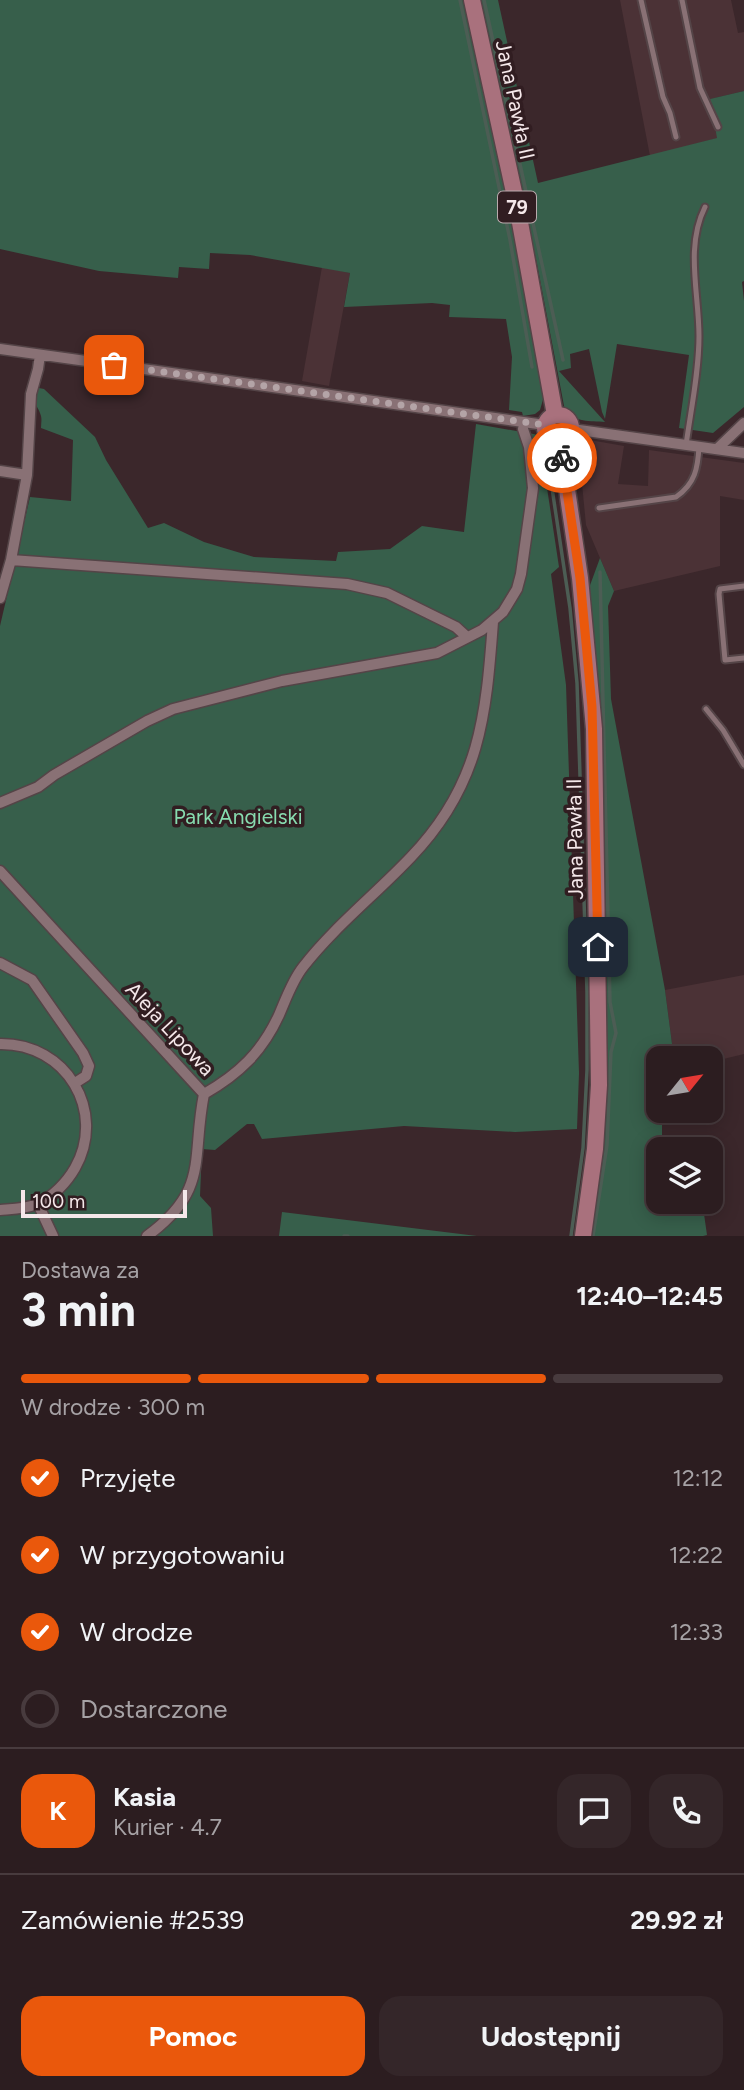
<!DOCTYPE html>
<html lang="pl">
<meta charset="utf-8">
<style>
:root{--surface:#2c1d20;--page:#342629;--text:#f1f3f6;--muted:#a6a2a5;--line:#483b3e;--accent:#ea580c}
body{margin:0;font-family:Figtree,sans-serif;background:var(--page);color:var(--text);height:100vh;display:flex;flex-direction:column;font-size:26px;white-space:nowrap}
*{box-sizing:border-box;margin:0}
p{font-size:23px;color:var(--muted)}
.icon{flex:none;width:38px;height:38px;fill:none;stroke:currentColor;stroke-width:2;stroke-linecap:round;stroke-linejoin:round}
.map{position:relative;height:1236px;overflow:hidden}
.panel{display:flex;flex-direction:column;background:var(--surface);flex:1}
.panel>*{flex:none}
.needle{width:46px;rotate:60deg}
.buttons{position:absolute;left:646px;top:1046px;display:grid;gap:14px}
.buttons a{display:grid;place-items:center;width:77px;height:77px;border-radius:14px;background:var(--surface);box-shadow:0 4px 18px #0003,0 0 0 2px var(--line);font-size:35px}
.scale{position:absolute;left:21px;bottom:18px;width:166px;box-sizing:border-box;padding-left:7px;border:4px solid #f5e8ea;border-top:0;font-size:19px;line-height:24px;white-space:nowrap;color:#f5e8ea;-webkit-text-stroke:5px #311d21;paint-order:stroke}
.pin{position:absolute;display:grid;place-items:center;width:60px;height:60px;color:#fff;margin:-30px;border-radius:14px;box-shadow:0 4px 10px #0006}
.courier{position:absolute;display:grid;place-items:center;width:70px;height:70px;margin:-35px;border:5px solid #ea580c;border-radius:50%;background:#fff;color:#222;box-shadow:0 2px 9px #0007}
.summary em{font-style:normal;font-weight:700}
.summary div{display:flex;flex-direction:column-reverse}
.summary{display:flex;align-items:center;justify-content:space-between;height:119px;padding:0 21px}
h1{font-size:46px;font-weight:700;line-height:52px}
.bar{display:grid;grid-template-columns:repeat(4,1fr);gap:10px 7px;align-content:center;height:84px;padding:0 21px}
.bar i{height:9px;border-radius:5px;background:var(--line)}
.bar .on{background:var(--accent)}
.bar p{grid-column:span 4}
.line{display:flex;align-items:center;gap:18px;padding:0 21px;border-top:2px solid var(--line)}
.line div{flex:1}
.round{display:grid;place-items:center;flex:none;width:74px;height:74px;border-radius:21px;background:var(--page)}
ol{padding:0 21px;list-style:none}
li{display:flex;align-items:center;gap:21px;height:77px}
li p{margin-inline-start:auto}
li .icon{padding:7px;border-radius:50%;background:var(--accent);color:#fff;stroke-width:4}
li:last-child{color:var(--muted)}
li i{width:38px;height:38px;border:4px solid var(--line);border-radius:50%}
.primary-button{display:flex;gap:14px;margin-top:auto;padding:14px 21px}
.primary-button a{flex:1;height:80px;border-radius:21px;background:var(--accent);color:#fff;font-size:28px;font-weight:700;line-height:80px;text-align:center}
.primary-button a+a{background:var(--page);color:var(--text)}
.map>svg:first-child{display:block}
</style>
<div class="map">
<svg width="744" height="1236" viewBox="0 0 744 1236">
<rect width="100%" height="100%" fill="#3b272b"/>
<path fill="#4b3236" d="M620,0h111l7,33 6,-1v59l-33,8 7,39 -68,18z
M322,267l28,6 -21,113 -27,-5z
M584,439l40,7 -6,38 30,2 1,-36 95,13v37l-24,-4v70l-106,25 -28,-66 -8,-83z
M744,975v79l-33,8 -1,-3h-36l-9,-69z"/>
<path fill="#375f4b" d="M0,0h465l39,183 40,213 -4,14 -5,4 -12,2 -1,-4 -13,-2 3,-53 -6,-38 -57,-2 1,-12 -18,-2 -88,4 6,-34 -100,-18 -40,-2 -1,16 -30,-2 -1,11 -79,-7 -99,-22z
M481,0h17l40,183 179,-45 -7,-39 34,-8v190l-2,1 2,19v106l-31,26 -34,-5 10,-73 -72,-11 -12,75 -3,-7 -13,-63 -19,5 1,14 -12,3 46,51c-15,-1 -30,0 -40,-11l-28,-147z
M39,388l5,1 51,48 11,23 42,68 16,-5 40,19 50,15 82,4 2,-9 52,-3 32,-23 42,6 12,-108 63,11 20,132 -8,7 15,111 13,388 -2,56 -62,3 -111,-6 -142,13 -8,-15h-7l-32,26 -13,-1 -2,47 11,12 2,28h-213v-610l30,-129 41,4 2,-61 -32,-12c0,-4 1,-8 0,-12 -3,-12 -12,-14 -2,-28z
M600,558l14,33 -6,15 3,93 54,291 9,69h-16v52h9l-5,9v30h-4v52h42l3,5 4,28 -4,1h-115l17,-123 2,-121 -6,-253 -12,-151z
M282,1212l195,24h-198z"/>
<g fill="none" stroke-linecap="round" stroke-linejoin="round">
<path stroke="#4c5d54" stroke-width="3.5" d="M460,0l50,240 22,127
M484,0l79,360
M552,488l18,120 7,75 10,309v78l-4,78 -12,88
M344,1236h4
M593,1236l14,-91 4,-93 5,-19 -6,-31 -10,-430"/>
<g stroke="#544447" stroke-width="9">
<path id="lane" d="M641,0l22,97 7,16 6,24
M682,0l18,88 18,39
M686,445c5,-36 13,-73 13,-109 0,-43 -14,-89 6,-129
M599,508l77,-11c19,-13 22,-29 23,-51
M744,586l-24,3 -1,5 6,66 19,-2
M706,709l17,21 21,35"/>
</g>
<g stroke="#544447" stroke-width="13">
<path id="street" d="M0,349l545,76
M572,429l172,24
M717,449l27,-26
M0,471l27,4
M11,560l336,24 40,9 69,34 11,10
M0,598l11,-38 16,-85 4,-81 7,-25 2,-14
M0,803l38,-16 16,-12 93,-54 26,-12 109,-28 155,-28 45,-23 21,-18 14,-23 4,-15 12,-86 -4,-41 -6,-18
M0,871l204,223c-13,65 6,96 -57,142
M0,963l32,17 51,73 6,13 -3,10 -11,7
M0,1044c66,-1 107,67 75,124 -8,14 -22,29 -38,36 -12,5 -25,5 -37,6
M204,1094c35,-20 58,-42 75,-79 7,-16 13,-34 24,-48 31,-40 73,-73 108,-110 69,-72 75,-140 82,-235
M38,1204l15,32"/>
</g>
<g stroke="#544447" stroke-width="19">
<path id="primary" d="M472,0l45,206 38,209
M545 428a13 13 0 1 1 26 0a13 13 0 1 1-26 0Z
M560,442l20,136 14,151 5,356 -4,64 -12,87"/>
</g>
<use href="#lane" stroke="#897175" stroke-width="5"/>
<use href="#street" stroke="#897175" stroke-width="10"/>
<use href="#primary" stroke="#a9717d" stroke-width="16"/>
</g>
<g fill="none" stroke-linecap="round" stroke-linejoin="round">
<path stroke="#b4a4a7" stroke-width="7" stroke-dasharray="0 12.6" d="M114,365l431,60c0,10 5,16 15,17l2,16"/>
<path stroke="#ea580c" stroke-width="9" d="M562,458l18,120 12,129 6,240"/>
</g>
<g text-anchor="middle" stroke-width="7" stroke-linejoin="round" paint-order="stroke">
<rect fill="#311d21" stroke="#baabae" stroke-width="2" x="498" y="191.5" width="38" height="31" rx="5"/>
<g font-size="19" font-weight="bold" fill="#f5e8ea">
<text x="517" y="214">79</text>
</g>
<g font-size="21" fill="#f5e8ea" stroke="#311d21">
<text transform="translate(515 100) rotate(78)" y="7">Jana Pawła II</text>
<text transform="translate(575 839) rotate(-91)" y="7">Jana Pawła II</text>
<text transform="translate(170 1029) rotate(47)" y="7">Aleja Lipowa</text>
</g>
<g font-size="21" fill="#87dbaf" stroke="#311d21">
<text x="238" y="824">Park Angielski</text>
</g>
</g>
</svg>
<div class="buttons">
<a><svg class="needle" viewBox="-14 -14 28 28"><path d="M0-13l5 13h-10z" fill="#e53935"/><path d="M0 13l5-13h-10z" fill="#a6a2a5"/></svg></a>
<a><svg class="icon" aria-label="layers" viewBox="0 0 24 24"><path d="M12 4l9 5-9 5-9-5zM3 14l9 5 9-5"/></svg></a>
</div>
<div class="scale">100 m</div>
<div class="pin" style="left:114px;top:365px;background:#ea580c"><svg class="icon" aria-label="bag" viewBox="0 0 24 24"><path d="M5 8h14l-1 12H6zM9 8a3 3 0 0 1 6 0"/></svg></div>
<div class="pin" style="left:598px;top:947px;background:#1f2937"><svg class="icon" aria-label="home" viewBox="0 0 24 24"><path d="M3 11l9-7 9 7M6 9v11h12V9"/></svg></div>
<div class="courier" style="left:562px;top:458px"><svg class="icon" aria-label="bike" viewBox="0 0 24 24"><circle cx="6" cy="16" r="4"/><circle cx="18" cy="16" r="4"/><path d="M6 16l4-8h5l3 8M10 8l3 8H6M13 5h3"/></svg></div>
</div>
<section class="panel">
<div class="summary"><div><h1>3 min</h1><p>Dostawa za</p></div><em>12:40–12:45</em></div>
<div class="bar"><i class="on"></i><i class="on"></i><i class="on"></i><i></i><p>W drodze · 300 m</p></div>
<ol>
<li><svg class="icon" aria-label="check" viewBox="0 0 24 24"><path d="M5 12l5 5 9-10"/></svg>Przyjęte<p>12:12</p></li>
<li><svg class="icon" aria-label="check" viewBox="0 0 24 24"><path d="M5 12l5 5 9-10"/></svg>W przygotowaniu<p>12:22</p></li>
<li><svg class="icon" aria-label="check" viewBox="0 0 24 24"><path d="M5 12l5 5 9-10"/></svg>W drodze<p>12:33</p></li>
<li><i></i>Dostarczone</li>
</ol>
<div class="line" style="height:126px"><b class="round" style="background:var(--accent);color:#fff">K</b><div><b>Kasia</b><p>Kurier · 4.7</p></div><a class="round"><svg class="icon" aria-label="chat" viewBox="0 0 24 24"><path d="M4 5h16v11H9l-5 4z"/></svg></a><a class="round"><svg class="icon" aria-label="phone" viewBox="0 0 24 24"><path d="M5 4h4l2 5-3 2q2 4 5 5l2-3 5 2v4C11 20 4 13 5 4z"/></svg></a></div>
<div class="line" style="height:91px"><div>Zamówienie #2539</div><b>29.92 zł</b></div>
<div class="primary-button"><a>Pomoc</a><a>Udostępnij</a></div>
</section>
